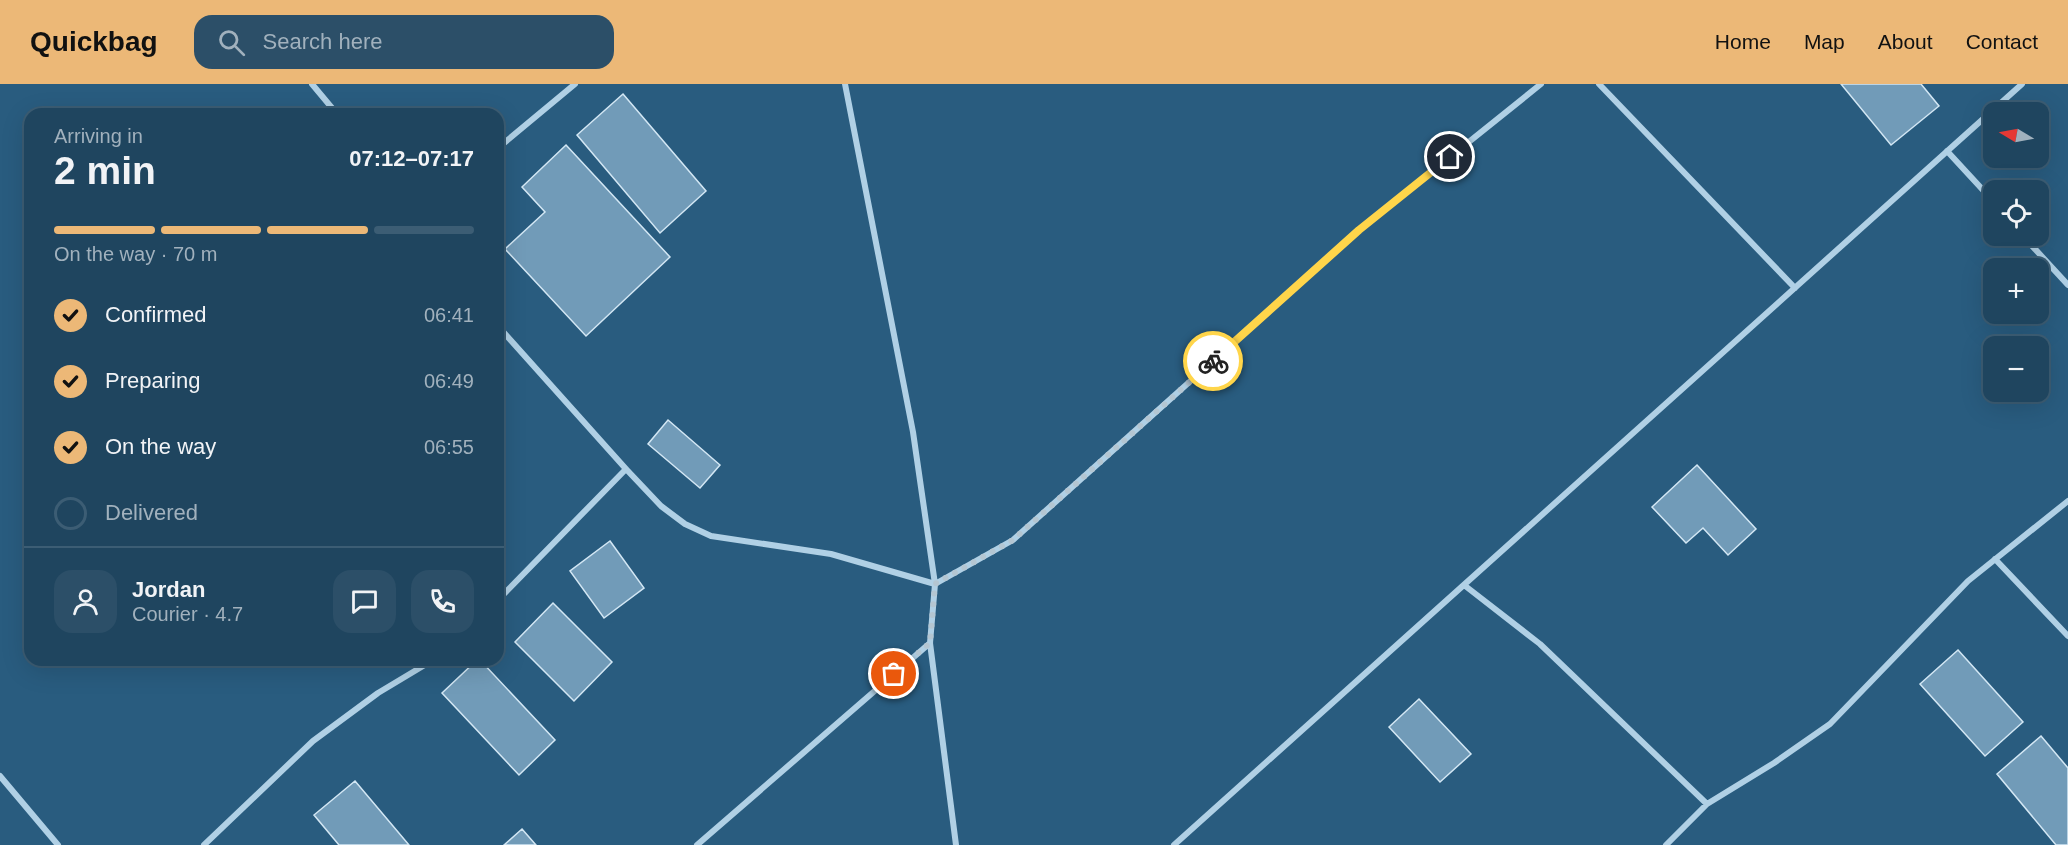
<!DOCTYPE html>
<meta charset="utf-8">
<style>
:root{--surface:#1f455f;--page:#2c4f68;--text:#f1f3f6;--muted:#a1b1bd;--line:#3c5d74;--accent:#ecb877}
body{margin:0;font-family:Helvetica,sans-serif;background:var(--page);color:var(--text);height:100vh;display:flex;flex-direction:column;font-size:22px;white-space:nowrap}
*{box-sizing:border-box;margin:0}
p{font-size:20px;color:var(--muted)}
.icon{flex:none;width:33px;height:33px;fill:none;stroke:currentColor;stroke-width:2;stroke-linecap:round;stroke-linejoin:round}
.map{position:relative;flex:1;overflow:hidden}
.side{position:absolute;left:24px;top:24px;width:480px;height:558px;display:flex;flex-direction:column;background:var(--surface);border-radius:18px;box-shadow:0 6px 24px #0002,0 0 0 2px var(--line)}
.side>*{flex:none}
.needle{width:39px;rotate:280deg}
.tools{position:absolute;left:1983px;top:18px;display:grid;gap:12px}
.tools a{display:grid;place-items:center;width:66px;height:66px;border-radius:12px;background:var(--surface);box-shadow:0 6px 24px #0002,0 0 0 2px var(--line);font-size:30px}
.pin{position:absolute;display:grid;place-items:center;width:51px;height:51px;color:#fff;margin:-26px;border:3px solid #fff;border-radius:50%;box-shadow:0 2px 6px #0007}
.courier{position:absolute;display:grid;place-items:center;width:60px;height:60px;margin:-30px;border:4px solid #ffd54a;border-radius:50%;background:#fff;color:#222;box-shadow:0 2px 8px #0007}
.overview em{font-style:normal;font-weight:600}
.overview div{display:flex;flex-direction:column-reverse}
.overview{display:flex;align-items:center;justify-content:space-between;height:102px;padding:0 30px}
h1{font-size:39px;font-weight:600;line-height:45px}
.bar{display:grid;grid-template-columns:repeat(4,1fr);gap:9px 6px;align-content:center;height:72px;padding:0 30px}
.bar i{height:8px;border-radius:4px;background:var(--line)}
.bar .active{background:var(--accent)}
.bar p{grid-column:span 4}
.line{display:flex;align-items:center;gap:15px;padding:0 30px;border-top:2px solid var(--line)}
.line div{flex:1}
.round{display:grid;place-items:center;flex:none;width:63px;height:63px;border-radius:18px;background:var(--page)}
ol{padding:0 30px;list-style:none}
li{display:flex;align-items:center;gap:18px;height:66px}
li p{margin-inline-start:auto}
li .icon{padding:6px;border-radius:50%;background:var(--accent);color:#111;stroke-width:4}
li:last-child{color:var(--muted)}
li i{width:33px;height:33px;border:3px solid var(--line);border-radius:50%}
header{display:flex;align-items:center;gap:36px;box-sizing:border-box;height:84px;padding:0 30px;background:var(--accent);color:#111}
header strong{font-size:28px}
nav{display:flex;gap:33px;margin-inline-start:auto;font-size:21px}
.search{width:420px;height:54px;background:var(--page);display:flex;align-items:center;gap:15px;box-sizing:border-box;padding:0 21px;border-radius:18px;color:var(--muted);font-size:22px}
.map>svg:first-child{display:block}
</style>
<header>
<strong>Quickbag</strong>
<div class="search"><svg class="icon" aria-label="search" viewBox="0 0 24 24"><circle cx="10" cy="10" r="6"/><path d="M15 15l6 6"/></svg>Search here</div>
<nav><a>Home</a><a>Map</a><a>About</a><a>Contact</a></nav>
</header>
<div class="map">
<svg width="2068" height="761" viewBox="0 0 2068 761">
<rect width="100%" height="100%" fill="#295c7f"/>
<path fill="#719bb8" stroke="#d3e7f4" stroke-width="1.5" d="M1841,0h80l18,22 -48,39z
M623,10l83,97 -46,42 -83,-98z
M566,61l104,112 -84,79 -81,-87 40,-37 -23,-25z
M668,336l52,45 -20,23 -52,-44z
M1697,381l59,64 -28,26 -25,-27 -17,15 -34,-36z
M610,457l34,47 -40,30 -34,-47z
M553,519l59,59 -38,39 -59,-59z
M1958,566l65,72 -38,34 -65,-72z
M477,576h3l75,80 -36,35 -77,-82z
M1419,615l52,55 -31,28 -51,-55z
M2041,652l27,32v77h-12l-59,-71z
M355,697l54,64h-70l-25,-30z
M522,745l14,16h-32z"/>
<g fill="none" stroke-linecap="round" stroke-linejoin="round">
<path stroke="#b0d0e5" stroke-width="6" d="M312,0l25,30
M845,0l68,348 22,152 -5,59 26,202
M1599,0l196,204
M498,64l77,-64
M1947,67l47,51
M2023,152l45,49
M498,242l128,143 35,37 24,18 26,12 120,18 104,30 78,-44 346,-310 182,-146
M1995,475l73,77
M1464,501l76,59 167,160
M498,516l128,-131
M0,692l58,69
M204,761l109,-104 65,-48 55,-33
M697,761l233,-202
M1174,761l848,-761
M1666,761l41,-41 67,-41 56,-39 138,-143 100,-80"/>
</g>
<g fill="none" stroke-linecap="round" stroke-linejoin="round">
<path stroke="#b4c6d2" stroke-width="6" stroke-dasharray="0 10.8" d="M894,590l36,-31 5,-59 78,-44 200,-179"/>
<path stroke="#ffd54a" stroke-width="8" d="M1213,277l146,-131 91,-73"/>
</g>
</svg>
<div class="tools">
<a><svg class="needle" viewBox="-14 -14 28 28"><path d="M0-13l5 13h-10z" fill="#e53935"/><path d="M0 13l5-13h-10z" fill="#a1b1bd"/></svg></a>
<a><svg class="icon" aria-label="locate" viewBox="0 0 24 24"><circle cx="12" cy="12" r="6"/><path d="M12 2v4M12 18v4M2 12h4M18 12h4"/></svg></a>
<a>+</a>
<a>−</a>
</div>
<div class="pin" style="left:894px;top:590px;background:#ea580c"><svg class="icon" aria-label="bag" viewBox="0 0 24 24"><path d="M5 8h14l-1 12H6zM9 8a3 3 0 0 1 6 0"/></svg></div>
<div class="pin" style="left:1450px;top:73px;background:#1f2937"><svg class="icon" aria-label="home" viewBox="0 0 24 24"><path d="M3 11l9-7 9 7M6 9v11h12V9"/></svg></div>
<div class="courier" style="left:1213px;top:277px"><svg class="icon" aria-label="bike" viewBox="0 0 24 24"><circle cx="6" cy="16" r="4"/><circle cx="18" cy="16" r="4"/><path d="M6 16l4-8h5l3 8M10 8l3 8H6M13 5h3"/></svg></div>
<section class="side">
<div class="overview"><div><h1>2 min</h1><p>Arriving in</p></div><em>07:12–07:17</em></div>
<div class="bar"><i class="active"></i><i class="active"></i><i class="active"></i><i></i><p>On the way · 70 m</p></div>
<ol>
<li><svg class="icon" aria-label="check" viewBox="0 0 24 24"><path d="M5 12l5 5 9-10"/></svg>Confirmed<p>06:41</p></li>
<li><svg class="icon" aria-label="check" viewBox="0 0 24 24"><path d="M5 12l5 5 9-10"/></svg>Preparing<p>06:49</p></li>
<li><svg class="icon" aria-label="check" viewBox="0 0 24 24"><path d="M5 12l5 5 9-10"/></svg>On the way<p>06:55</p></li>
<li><i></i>Delivered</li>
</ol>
<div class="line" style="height:108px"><a class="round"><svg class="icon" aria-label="person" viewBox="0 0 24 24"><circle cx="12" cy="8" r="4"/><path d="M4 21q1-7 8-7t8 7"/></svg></a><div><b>Jordan</b><p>Courier · 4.7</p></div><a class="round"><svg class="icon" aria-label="chat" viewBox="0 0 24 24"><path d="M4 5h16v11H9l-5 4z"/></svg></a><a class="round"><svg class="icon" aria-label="phone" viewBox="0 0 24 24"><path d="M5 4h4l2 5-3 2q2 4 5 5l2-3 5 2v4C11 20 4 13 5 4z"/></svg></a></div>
</section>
</div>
